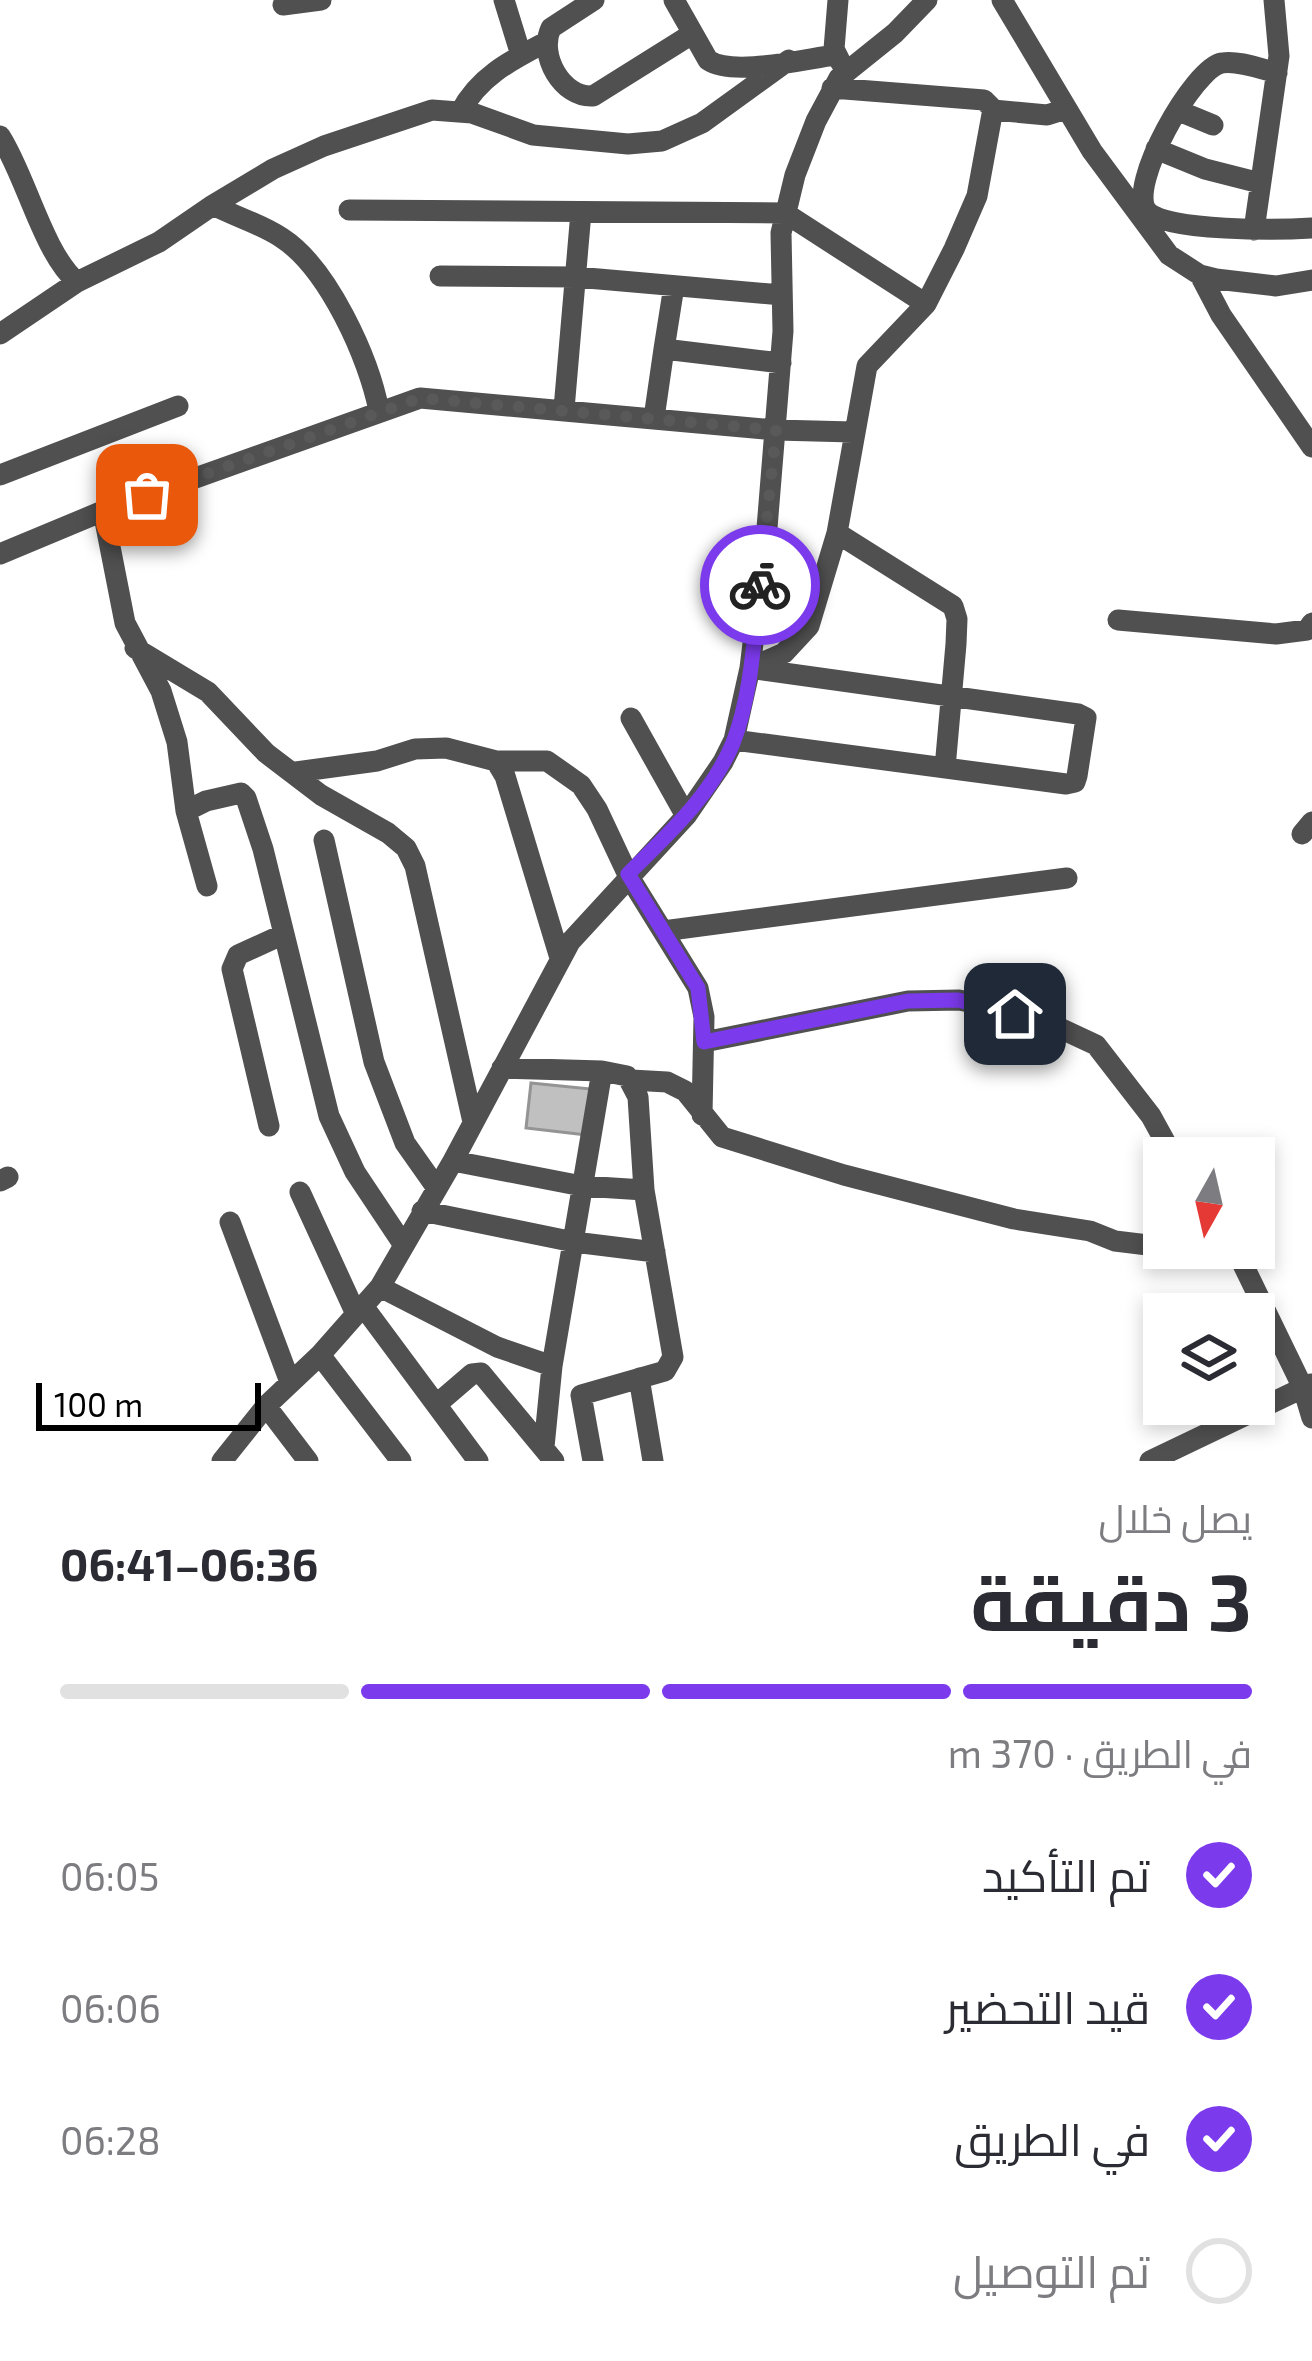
<!DOCTYPE html>
<html lang="ar">
<meta charset="utf-8">
<style>
:root{--surface:#fff;--page:#f7f7f7;--text:#2b2b33;--muted:#7c7c81;--line:#e1e1e2;--accent:#7c3aed}
body{margin:0;font-family:"Exo 2",Cairo,sans-serif;background:var(--page);color:var(--text);direction:rtl;height:100vh;display:flex;flex-direction:column;font-size:45px;white-space:nowrap}
*{box-sizing:border-box;margin:0}
p{font-size:39px;color:var(--muted)}
.icon{flex:none;width:66px;height:66px;fill:none;stroke:currentColor;stroke-width:2;stroke-linecap:round;stroke-linejoin:round}
.map{position:relative;height:1461px;overflow:hidden;direction:ltr}
.drawer{display:flex;flex-direction:column;background:var(--surface);flex:1}
.drawer>*{flex:none}
.needle{width:78px;rotate:188deg}
.fabs{position:absolute;left:1143px;top:1137px;display:grid;gap:24px}
.fabs a{display:grid;place-items:center;width:132px;height:132px;border-radius:0px;background:var(--surface);box-shadow:0 6px 18px #0003;font-size:60px}
.scale{position:absolute;left:36px;bottom:30px;width:225px;box-sizing:border-box;padding-left:12px;border:6px solid #000;border-top:0;font-size:33px;line-height:42px;white-space:nowrap;color:#000;-webkit-text-stroke:9px #fff;paint-order:stroke}
.pin{position:absolute;display:grid;place-items:center;width:102px;height:102px;color:#fff;margin:-51px;border-radius:24px;box-shadow:0 6px 18px #0006}
.courier{position:absolute;display:grid;place-items:center;width:120px;height:120px;margin:-60px;border:9px solid #7c3aed;border-radius:50%;background:#fff;color:#222;box-shadow:0 3px 15px #0007}
.headline em{font-style:normal;font-weight:700}
.headline div{display:flex;flex-direction:column-reverse}
.headline{display:flex;align-items:center;justify-content:space-between;height:204px;padding:0 60px}
h1{font-size:78px;font-weight:700;line-height:90px}
.bar{display:grid;grid-template-columns:repeat(4,1fr);gap:18px 12px;align-content:center;height:144px;padding:0 60px}
.bar i{height:15px;border-radius:9px;background:var(--line)}
.bar .current{background:var(--accent)}
.bar p{grid-column:span 4}
ol{padding:0 60px;list-style:none}
li{display:flex;align-items:center;gap:36px;height:132px}
li p{margin-inline-start:auto}
li .icon{padding:12px;border-radius:50%;background:var(--accent);color:#fff;stroke-width:4}
li:last-child{color:var(--muted)}
li i{width:66px;height:66px;border:6px solid var(--line);border-radius:50%}
.map>svg:first-child{display:block}
</style>
<div class="map">
<svg width="1312" height="1461" viewBox="0 0 1312 1461">
<rect width="100%" height="100%" fill="#fff"/>
<path fill="#c0c0c0" stroke="#949494" stroke-width="3" d="M531,1083l60,6 -4,46 -61,-7z"/>
<g fill="none" stroke-linecap="round" stroke-linejoin="round">
<path stroke="#505050" stroke-width="21" d="M504,0l17,55
M594,0l-43,28c-13,27 11,70 42,68l99,-62
M674,0l34,60c25,17 96,-1 127,-5
M838,0l-4,49 7,14
M1002,0l90,151 77,104 31,20 16,4 60,7 36,-6
M283,5l38,-5
M1277,73c-16,-4 -39,-13 -55,-10 -28,4 -96,124 -75,148 18,21 136,19 165,17
M993,110l54,5 19,-6
M461,111c18,-35 51,-51 85,-69
M1179,111l34,14
M0,136c26,40 43,117 77,146l82,-40 54,-37c23,12 48,19 69,33 46,30 87,120 97,173
M1156,149l49,20 55,14
M213,205l60,-36 51,-23 108,-36 40,3 61,22 95,9 34,-3 40,-18 87,-63
M349,210l436,3 141,91
M1254,230l25,-174 -5,-56
M1200,275l21,40 91,132
M440,276l136,1 206,18
M0,334l77,-52
M664,349l10,-63
M564,409l17,-197
M654,418l10,-69 117,14
M0,475l178,-69
M103,511l22,112 36,68 16,51 9,69 21,75
M837,533l116,73 4,13 -1,25 -11,124
M0,554l103,-43 317,-113 356,32 77,2
M1118,620l158,14 31,-4 5,-7
M135,648l73,44 58,61 55,42 67,38 18,15 9,18 58,256
M750,668l34,-15 25,-27 28,-93 30,-167 59,-62 28,-55 23,-53 16,-87 -9,-9 -152,-12
M631,718l55,98
M734,740l332,44 9,-2 2,-6 9,-58 -8,-4 -322,-45
M496,761h51l34,24 16,24 31,66 70,113 6,29 -2,98
M296,772l81,-11 38,-12 31,-1 50,13 9,15 55,182
M186,811l20,-10 35,-8 5,5 17,51 66,267 26,56 48,72
M1302,834l10,-12
M324,840l50,222 31,81 31,44
M663,931l404,-53
M704,1042l204,-41 51,-1 20,4 72,20 45,21 55,71 23,42
M502,1068l100,3 -50,295 -8,81
M631,1080l36,2 18,9 37,46 122,38 170,44 76,12 25,10 82,10 30,-3
M269,1126l-37,-157 6,-14 46,-21
M453,1161l129,25 62,4
M0,1181l8,-4
M300,1192l56,122
M422,1211l152,31 81,10
M230,1222l60,160
M1235,1248l68,140 9,30
M380,1287l117,60 55,19
M363,1306l115,155
M320,1355l81,106
M639,1378l14,83
M437,1404l35,-30 9,-1 73,88
M266,1406l42,55
M222,1461l44,-55 54,-51 60,-68 73,-126 117,-219 116,-126 37,-54 11,-22 16,-72 17,-140 16,-197 -2,-98 14,-58 21,-54 23,-43 56,-45 32,-33
M593,1461l-12,-66 84,-24 8,-14 -29,-167 -6,-93 -11,-21 -25,-5
M1150,1461l161,-77"/>
</g>
<g fill="none" stroke-linecap="round" stroke-linejoin="round">
<path stroke="#595959" stroke-width="12" stroke-dasharray="0 21.6" d="M147,495l273,-97 356,32 -16,155"/>
<path stroke="#7c3aed" stroke-width="15" d="M760,585c-6,51 -8,109 -27,158 -22,53 -66,92 -105,131l70,114 6,54 204,-41 50,-1 57,14"/>
</g>
</svg>
<div class="fabs">
<a><svg class="needle" viewBox="-14 -14 28 28"><path d="M0-13l5 13h-10z" fill="#e53935"/><path d="M0 13l5-13h-10z" fill="#7c7c81"/></svg></a>
<a><svg class="icon" aria-label="layers" viewBox="0 0 24 24"><path d="M12 4l9 5-9 5-9-5zM3 14l9 5 9-5"/></svg></a>
</div>
<div class="scale">100 m</div>
<div class="pin" style="left:147px;top:495px;background:#ea580c"><svg class="icon" aria-label="bag" viewBox="0 0 24 24"><path d="M5 8h14l-1 12H6zM9 8a3 3 0 0 1 6 0"/></svg></div>
<div class="pin" style="left:1015px;top:1014px;background:#1f2937"><svg class="icon" aria-label="home" viewBox="0 0 24 24"><path d="M3 11l9-7 9 7M6 9v11h12V9"/></svg></div>
<div class="courier" style="left:760px;top:585px"><svg class="icon" aria-label="bike" viewBox="0 0 24 24"><circle cx="6" cy="16" r="4"/><circle cx="18" cy="16" r="4"/><path d="M6 16l4-8h5l3 8M10 8l3 8H6M13 5h3"/></svg></div>
</div>
<section class="drawer">
<div class="headline"><div><h1>3 دقيقة</h1><p>يصل خلال</p></div><em>06:36–06:41</em></div>
<div class="bar"><i class="current"></i><i class="current"></i><i class="current"></i><i></i><p>في الطريق · 370 m</p></div>
<ol>
<li><svg class="icon" aria-label="check" viewBox="0 0 24 24"><path d="M5 12l5 5 9-10"/></svg>تم التأكيد<p>06:05</p></li>
<li><svg class="icon" aria-label="check" viewBox="0 0 24 24"><path d="M5 12l5 5 9-10"/></svg>قيد التحضير<p>06:06</p></li>
<li><svg class="icon" aria-label="check" viewBox="0 0 24 24"><path d="M5 12l5 5 9-10"/></svg>في الطريق<p>06:28</p></li>
<li><i></i>تم التوصيل</li>
</ol>
</section>
